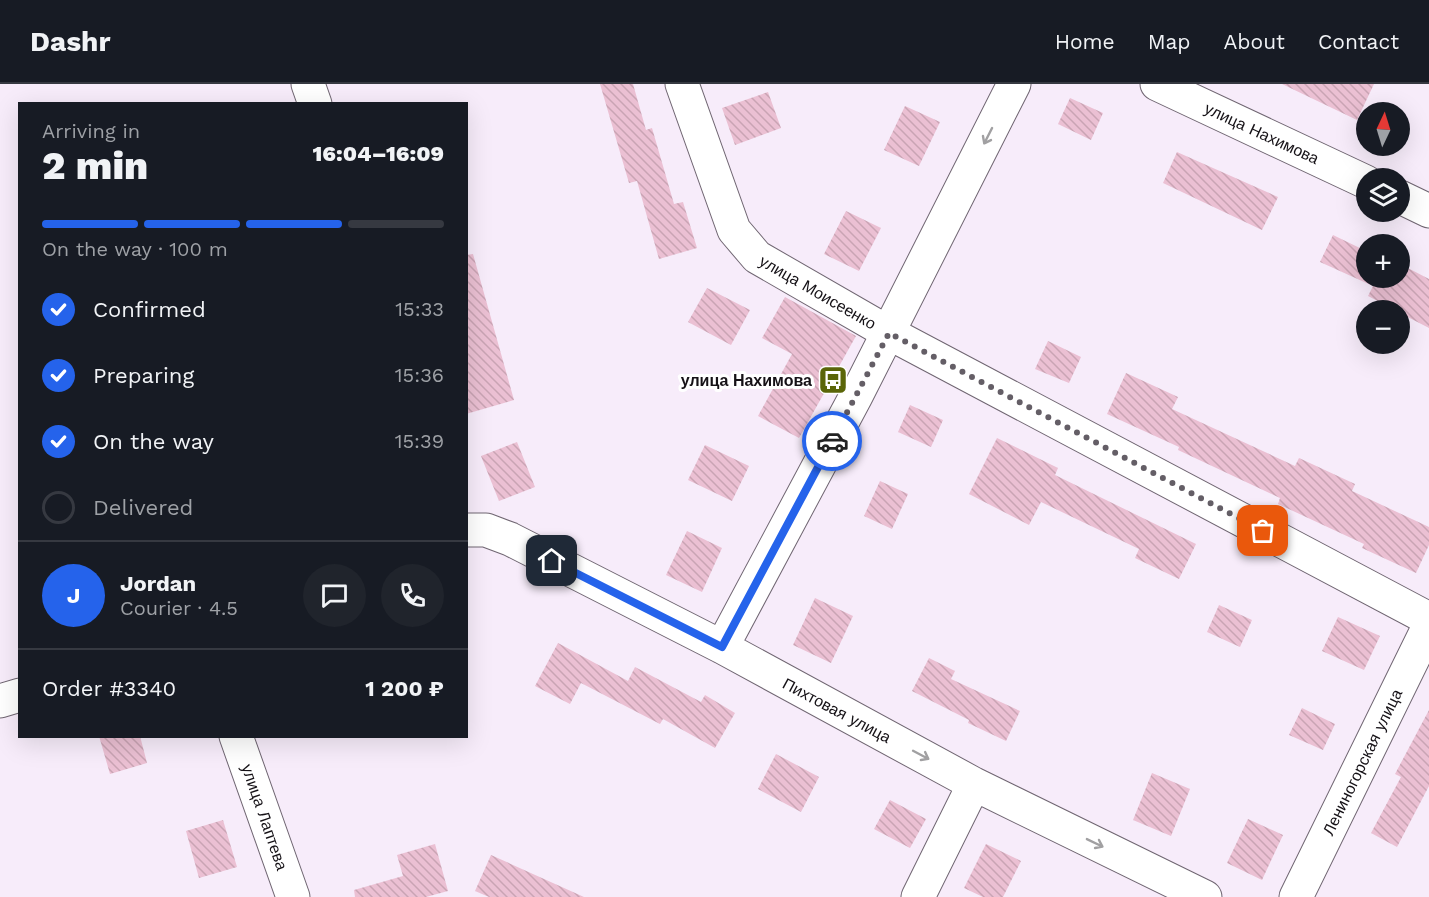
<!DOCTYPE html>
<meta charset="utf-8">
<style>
:root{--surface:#171b24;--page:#20242c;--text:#f1f3f6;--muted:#9ea1a6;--line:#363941;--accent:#2563eb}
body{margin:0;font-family:"Work Sans",sans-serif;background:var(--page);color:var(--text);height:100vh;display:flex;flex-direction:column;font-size:22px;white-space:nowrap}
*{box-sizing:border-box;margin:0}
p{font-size:20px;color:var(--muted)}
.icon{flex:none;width:33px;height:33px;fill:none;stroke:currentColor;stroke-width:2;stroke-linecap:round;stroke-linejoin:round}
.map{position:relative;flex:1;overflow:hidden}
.drawer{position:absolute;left:18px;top:18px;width:450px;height:636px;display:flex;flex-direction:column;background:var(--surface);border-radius:0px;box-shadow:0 6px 24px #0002}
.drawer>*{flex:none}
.needle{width:39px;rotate:4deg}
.tools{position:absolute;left:1356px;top:18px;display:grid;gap:12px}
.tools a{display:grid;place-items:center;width:54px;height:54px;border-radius:50%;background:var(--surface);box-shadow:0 6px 24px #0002;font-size:30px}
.pin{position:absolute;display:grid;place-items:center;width:51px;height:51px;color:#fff;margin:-26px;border-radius:12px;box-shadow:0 3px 9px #0006}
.courier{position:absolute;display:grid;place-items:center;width:60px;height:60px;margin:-30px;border:4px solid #2563eb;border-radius:50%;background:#fff;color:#222;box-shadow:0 2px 8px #0007}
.head em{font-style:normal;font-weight:800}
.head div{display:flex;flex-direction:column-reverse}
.head{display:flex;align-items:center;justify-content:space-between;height:102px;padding:0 24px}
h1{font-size:39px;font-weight:800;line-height:45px}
.bar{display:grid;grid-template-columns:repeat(4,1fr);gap:9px 6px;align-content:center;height:72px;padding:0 24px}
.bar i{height:8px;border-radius:4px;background:var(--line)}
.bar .selected{background:var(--accent)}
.bar p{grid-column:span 4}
.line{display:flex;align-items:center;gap:15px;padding:0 24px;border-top:2px solid var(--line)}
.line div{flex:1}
.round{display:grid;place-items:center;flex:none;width:63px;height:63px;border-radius:32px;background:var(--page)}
ol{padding:0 24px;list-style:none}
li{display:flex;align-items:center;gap:18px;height:66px}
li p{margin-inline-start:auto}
li .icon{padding:6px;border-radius:50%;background:var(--accent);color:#fff;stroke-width:4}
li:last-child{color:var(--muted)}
li i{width:33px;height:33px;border:3px solid var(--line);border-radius:50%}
header{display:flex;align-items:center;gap:36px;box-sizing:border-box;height:84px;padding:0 30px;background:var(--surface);border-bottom:2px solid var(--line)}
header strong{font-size:28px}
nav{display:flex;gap:33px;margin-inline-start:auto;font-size:21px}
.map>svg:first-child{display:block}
</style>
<header>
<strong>Dashr</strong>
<nav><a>Home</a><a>Map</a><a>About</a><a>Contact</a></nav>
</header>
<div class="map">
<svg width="1429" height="813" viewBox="0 0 1429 813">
<defs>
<pattern id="building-back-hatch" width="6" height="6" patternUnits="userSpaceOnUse" patternTransform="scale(1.5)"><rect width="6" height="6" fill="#ebc0d3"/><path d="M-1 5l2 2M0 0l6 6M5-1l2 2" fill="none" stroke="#c9a4b4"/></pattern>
</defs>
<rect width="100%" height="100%" fill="#f7ecfa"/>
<path fill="url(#building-back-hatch)" d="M600,0h33l13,46 6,-2 22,76 9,-2 14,46 -38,11 -22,-78 -8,2z
M1282,0h92l-17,36z
M768,8l13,36 -46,17 -13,-37z
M1070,14l33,15 -12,27 -33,-16z
M905,22l35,16 -21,44 -35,-16z
M1177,68l101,45 -16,33 -99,-47z
M846,127l35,17 -22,43 -35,-17z
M1333,151l33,16v27h34v-14l29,15v49l-29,-15v-3h-5l-27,-14 5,-10 -53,-24z
M473,170l41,146 -48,14v-159z
M707,204l43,22 -19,35 -43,-23z
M785,213l71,39 -57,102 -41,-22 34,-62 -30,-16z
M1048,257l33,16 -12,26 -34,-14z
M1126,289l52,24 -6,12 123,57 4,-8 56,26 -3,7 77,36v18l-13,28 -54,-25 2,-4 -86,-40 2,-6 -102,-48 1,-3 -72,-33z
M910,321l33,15 -12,27 -33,-15z
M997,354l61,30 -3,7 141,69 -17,35 -44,-21 4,-9 -98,-47 -12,23 -60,-31z
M517,358l18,45 -36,14 -18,-45z
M705,361l44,21 -17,35 -44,-21z
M880,397l28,13 -16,35 -28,-13z
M687,447l35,17 -20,44 -36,-17z
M815,514l38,18 -22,47 -38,-18z
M1219,521l33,15 -12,27 -33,-15z
M1338,533l42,19 -16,34 -42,-19z
M558,559l70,38 7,-14 66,35 4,-7 30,18 -20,35 -52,-29 -3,5 -79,-41 -11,21 -35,-18z
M929,574l26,13 -4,8 69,32 -14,30 -38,-18 1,-3 -57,-29z
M1302,624l33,16 -12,26 -34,-15z
M1429,626v76l-32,61 -26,-14 30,-56 -6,-3z
M99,652h41l7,27 -37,11z
M776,670l43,23 -18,35 -43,-23z
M1152,689l38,16 -19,47 -38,-16z
M890,716l36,19 -16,29 -36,-19z
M1248,735l35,16 -21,45 -35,-17z
M223,736l14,47 -38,11 -13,-47z
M435,760l13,47 -22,6h-71l-1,-7 49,-14 -6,-21z
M986,760l35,17 -18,36h-20l-19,-9z
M491,771l93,42h-95l-14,-6z"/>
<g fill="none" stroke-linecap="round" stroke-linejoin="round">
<g stroke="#706672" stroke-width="35">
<path id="minor" d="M308,0l7,20
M682,0l52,146 23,27 132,76 540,286
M1157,0l209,98
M1400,113l29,14
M466,446h20l24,9 212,108 252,137 231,113
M722,563l134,-251 158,-312
M0,617l20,-6
M236,652l57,161
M918,813l56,-113
M1296,813l133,-271"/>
</g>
<use href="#minor" stroke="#fff" stroke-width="33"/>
</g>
<defs><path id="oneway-shaft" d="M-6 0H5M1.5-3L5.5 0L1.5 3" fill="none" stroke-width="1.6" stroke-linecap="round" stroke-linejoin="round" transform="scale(1.5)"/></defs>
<g stroke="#a1a0a2">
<use href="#oneway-shaft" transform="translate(988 52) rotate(117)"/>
<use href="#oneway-shaft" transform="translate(921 671) rotate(28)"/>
<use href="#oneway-shaft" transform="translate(1095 759) rotate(26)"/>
</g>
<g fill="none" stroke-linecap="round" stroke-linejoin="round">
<path stroke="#645e66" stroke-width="6" stroke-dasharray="0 10.8" d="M832,357l57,-108 374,198"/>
<path stroke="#2563eb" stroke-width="8" d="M552,477l170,86 110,-206"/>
</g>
<defs>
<g id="bus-square" transform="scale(1.5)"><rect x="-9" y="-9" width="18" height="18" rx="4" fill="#5a6508" stroke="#fff"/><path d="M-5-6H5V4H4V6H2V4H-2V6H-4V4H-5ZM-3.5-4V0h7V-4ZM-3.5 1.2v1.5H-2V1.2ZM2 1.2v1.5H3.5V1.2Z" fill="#fff"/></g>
</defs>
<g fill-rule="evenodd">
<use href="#bus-square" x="833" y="296"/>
</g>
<g text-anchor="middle" stroke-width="6" stroke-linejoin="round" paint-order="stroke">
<g font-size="16" fill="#151116" stroke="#fff">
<text transform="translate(1262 49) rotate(25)" y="6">улица Нахимова</text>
<text transform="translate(818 208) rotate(30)" y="6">улица Моисеенко</text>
<text transform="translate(837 626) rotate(28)" y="6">Пихтовая улица</text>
<text transform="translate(1362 678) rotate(-64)" y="6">Лениногорская улица</text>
<text transform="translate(265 733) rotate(71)" y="6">улица Лаптева</text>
</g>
<g font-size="16" font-weight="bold" fill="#151116" stroke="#fff" text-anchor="end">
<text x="812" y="302">улица Нахимова</text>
</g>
</g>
</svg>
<div class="tools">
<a><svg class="needle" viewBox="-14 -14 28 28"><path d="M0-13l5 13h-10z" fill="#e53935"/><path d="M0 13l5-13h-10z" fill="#9ea1a6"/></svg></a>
<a><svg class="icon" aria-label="layers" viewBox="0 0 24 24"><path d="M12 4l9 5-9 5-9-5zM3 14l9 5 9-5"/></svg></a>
<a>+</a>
<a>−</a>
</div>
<div class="pin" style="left:1263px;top:447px;background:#ea580c"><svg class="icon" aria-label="bag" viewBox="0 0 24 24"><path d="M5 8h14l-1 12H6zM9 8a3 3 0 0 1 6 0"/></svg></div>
<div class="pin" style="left:552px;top:477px;background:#1f2937"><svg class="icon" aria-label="home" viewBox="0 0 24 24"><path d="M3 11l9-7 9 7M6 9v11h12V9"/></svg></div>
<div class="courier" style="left:832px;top:357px"><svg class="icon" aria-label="car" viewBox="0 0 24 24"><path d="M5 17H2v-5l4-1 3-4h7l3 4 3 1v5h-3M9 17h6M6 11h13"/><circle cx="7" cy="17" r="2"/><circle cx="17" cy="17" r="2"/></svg></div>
<section class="drawer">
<div class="head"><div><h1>2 min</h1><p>Arriving in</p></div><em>16:04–16:09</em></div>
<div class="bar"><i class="selected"></i><i class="selected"></i><i class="selected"></i><i></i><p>On the way · 100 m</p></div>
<ol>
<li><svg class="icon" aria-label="check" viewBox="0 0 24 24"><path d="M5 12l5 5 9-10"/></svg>Confirmed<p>15:33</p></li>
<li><svg class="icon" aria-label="check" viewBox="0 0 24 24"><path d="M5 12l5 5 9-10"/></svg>Preparing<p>15:36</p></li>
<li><svg class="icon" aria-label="check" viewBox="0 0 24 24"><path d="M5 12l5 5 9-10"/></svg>On the way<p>15:39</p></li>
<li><i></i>Delivered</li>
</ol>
<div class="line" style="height:108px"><b class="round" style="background:var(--accent);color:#fff">J</b><div><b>Jordan</b><p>Courier · 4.5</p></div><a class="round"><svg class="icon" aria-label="chat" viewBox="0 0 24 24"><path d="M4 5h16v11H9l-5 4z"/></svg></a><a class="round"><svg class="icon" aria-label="phone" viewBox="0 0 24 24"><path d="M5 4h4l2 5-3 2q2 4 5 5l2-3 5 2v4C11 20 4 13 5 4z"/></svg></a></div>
<div class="line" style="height:78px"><div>Order #3340</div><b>1 200 ₽</b></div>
</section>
</div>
